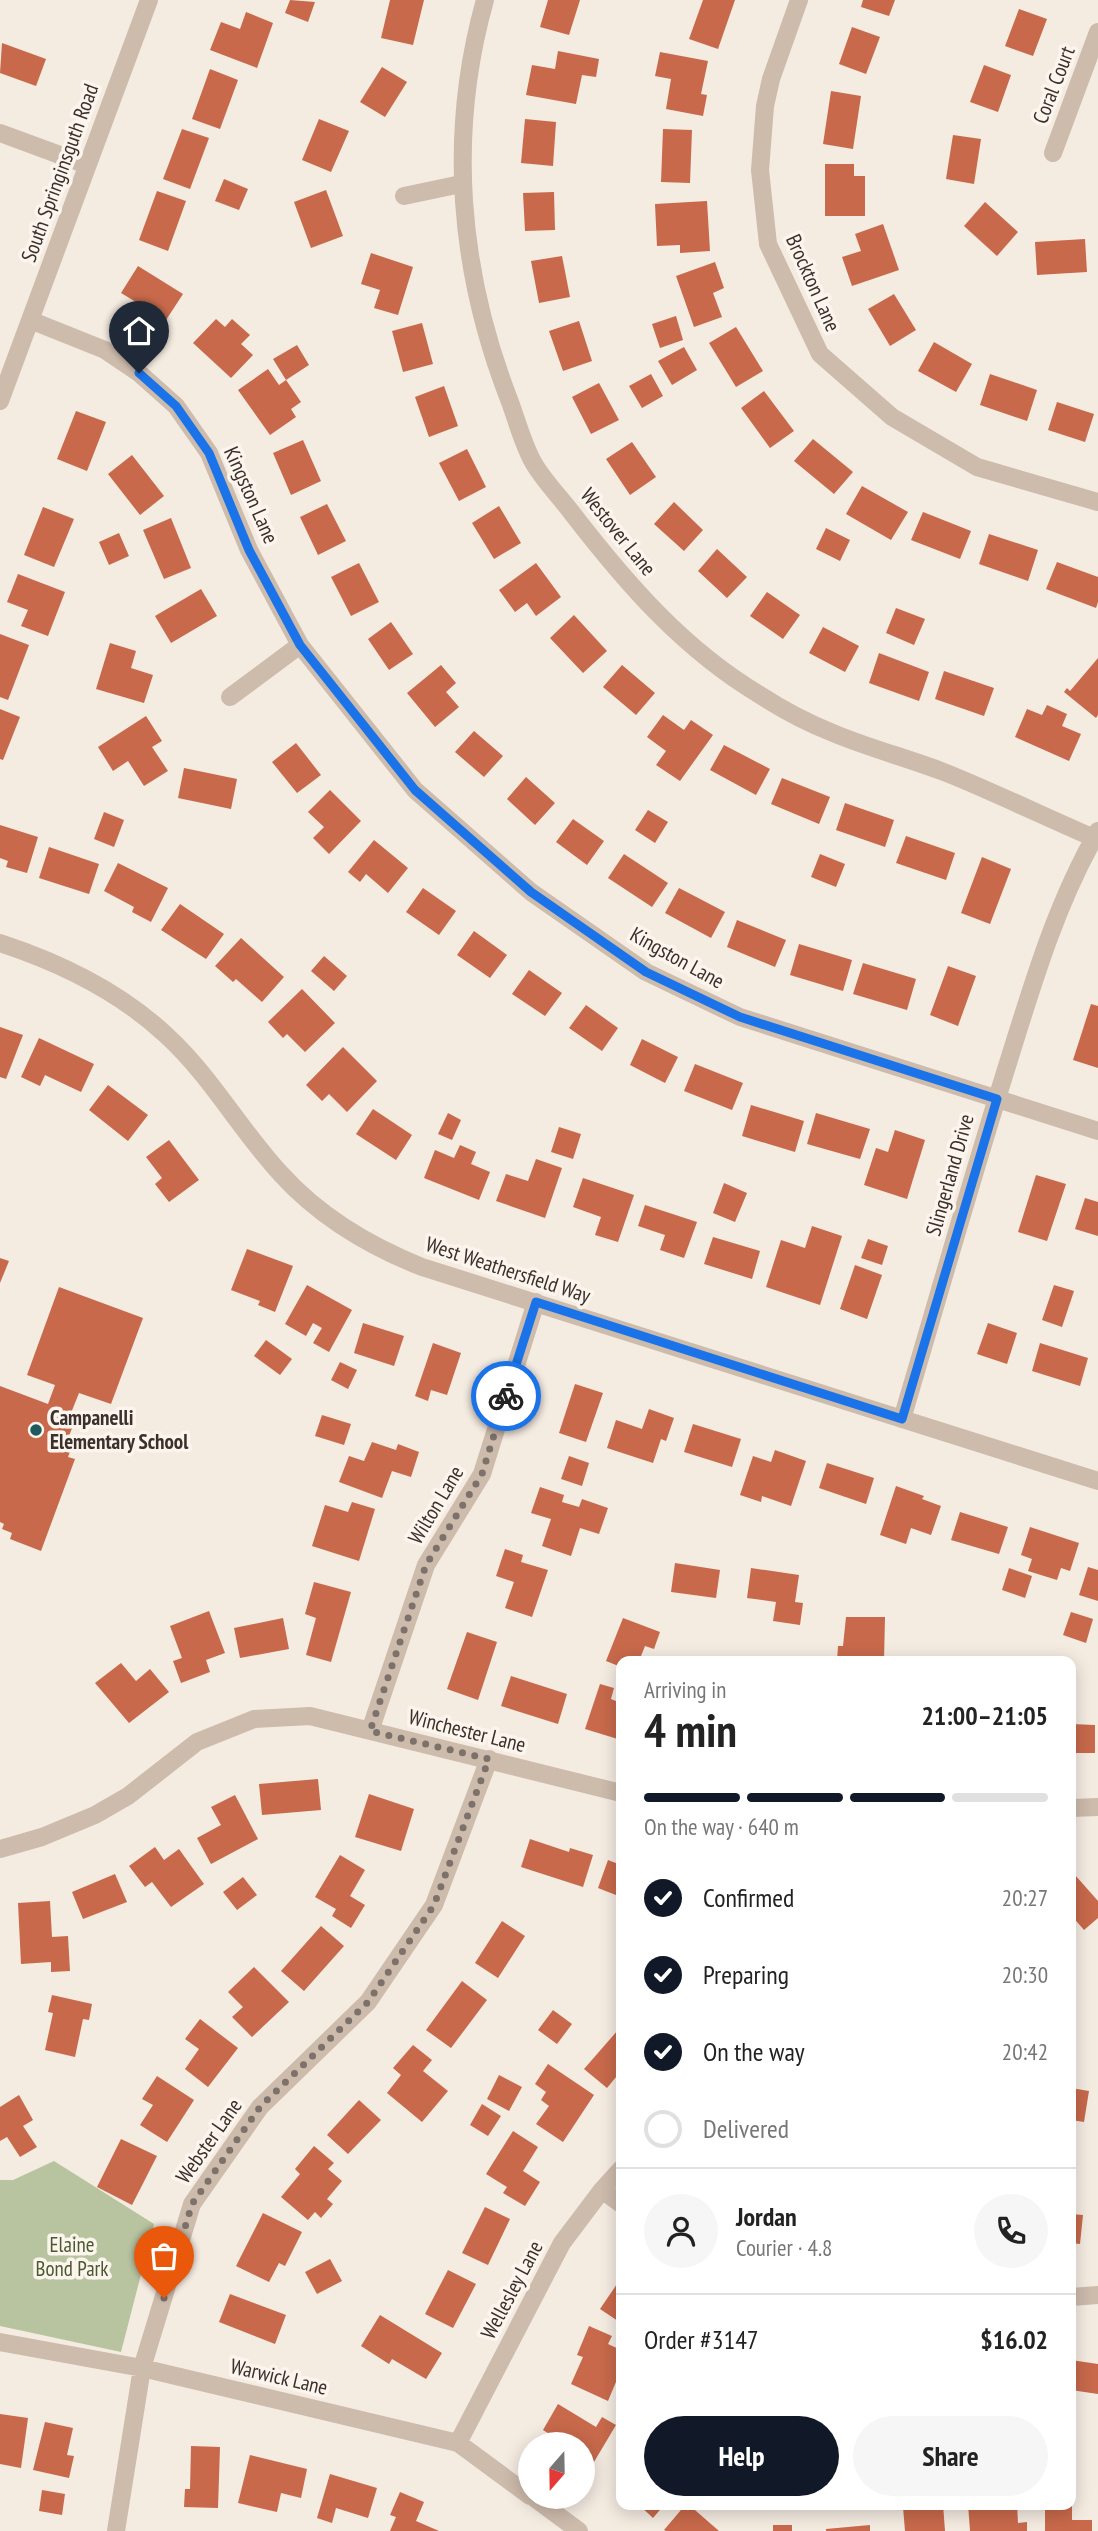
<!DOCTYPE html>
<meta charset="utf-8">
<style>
:root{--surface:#fff;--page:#f6f6f6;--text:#222;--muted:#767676;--line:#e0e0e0;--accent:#111827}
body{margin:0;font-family:"PT Sans Narrow",sans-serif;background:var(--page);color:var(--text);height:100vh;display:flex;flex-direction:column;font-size:26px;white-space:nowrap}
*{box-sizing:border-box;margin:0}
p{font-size:23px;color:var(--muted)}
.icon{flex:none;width:38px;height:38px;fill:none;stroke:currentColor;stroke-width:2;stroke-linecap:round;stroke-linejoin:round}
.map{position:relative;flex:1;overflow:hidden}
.panel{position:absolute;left:616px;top:1656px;width:460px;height:854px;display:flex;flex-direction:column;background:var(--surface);border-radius:14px;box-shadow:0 4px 18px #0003}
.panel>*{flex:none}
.needle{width:46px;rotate:200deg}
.fabs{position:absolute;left:518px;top:2432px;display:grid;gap:14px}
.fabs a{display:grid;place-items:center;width:77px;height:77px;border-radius:50%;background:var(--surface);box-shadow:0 4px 18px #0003;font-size:35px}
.pin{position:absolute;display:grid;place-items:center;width:60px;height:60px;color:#fff;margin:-72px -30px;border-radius:50% 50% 50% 0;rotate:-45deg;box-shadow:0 0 7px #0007}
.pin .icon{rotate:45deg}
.courier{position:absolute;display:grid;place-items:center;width:70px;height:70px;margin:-35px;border:5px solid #1a73e8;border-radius:50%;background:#fff;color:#222;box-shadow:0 2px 9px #0007}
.overview em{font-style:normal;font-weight:700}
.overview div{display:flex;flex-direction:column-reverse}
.overview{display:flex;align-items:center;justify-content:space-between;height:119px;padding:0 28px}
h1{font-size:46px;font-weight:700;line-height:52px}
.bar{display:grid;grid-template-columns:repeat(4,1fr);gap:10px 7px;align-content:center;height:84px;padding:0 28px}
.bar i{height:9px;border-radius:5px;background:var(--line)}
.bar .active{background:var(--accent)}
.bar p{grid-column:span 4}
.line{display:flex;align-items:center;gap:18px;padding:0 28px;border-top:2px solid var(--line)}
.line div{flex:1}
.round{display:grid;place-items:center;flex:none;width:74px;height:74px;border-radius:37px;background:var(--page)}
ol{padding:0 28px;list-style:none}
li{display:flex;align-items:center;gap:21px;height:77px}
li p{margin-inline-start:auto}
li .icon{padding:7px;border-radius:50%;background:var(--accent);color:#fff;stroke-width:4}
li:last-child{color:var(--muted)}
li i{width:38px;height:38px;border:4px solid var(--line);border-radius:50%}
.primary-button{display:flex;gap:14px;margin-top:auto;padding:14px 28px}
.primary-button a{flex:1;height:80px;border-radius:42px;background:var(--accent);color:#fff;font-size:28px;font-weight:700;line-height:80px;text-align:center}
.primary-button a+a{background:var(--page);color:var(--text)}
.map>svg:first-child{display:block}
</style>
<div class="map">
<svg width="1098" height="2531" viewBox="0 0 1098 2531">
<rect width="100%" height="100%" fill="#f4ebe1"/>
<path fill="#b8c4a0" d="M54,2161l100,63 -33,128 -121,-26v-146h13z"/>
<path fill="#c8694b" d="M290,0l25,2 -7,20 -23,-9z
M390,0h34l-11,45 -32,-7z
M548,0h32l-11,35 -29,-8z
M703,0h32l-17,49 -29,-10z
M863,0h32l-6,16 -28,-9z
M1019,9l28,10 -14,37 -28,-10z
M246,12l27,11 -16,45 -47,-18 11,-28 19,7z
M852,27l28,10 -14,37 -27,-10z
M2,43l44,16 -10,27 -36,-13z
M558,51l41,8 -3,18 -14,-2 -6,29 -50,-9 6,-30 23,4z
M660,52l48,9 -7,33 6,1 -4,21 -37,-7 5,-30 -16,-3z
M984,65l27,10 -13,37 -28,-10z
M382,67l25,15 -22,35 -25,-15z
M210,69l28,11 -18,49 -28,-10z
M831,91l30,5 -8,53 -30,-5z
M319,119l30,12 -18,41 -29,-12z
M525,119l31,3 -3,44 -32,-3z
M182,129l27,9 -19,51 -27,-10z
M663,129l29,1 -2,53 -29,-1z
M953,135l28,4 -7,45 -28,-5z
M825,164h29v12h11v40h-40z
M224,179l24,10 -9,21 -24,-9z
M326,190l17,46 -32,12 -17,-46z
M157,191l29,10 -18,50 -29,-11z
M554,192l1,38 -30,1 -2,-38z
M707,201l3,50 -30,2v-8l-23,1 -2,-42z
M985,202l33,30 -21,24 -33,-30z
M883,224l16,46 -47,16 -10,-29 19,-6 -6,-17z
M1085,239l2,33 -50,3 -2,-33z
M371,253l42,14 -15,48 -24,-7 6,-18 -19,-6z
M562,256l8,41 -31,6 -8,-42z
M715,262l9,26 -11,5 9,24 -28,10 -18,-51z
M138,266l45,28 -17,26 -45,-27z
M894,294l22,36 -26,16 -22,-37z
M676,316l7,24 -23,8 -8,-24z
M216,319l9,8 7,-8 18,16 -9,9 12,11 -22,23 -38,-35z
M579,321l13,40 -29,10 -14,-40z
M422,323l11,41 -30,8 -11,-41z
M736,327l27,44 -27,16 -27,-44z
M934,342l38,22 -16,28 -38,-21z
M297,345l12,20 -23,15 -13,-21z
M684,347l13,23 -25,15 -14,-24z
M268,369l11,16 7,-5 15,22 -10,7 5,8 -26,18 -32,-45z
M651,374l12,22 -21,12 -13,-22z
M990,374l47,16 -10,31 -47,-16z
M599,383l20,37 -28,14 -19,-37z
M444,386l14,40 -29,11 -14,-40z
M764,391l30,40 -24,17 -29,-40z
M1057,402l37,12 -9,28 -37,-12z
M76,411l30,11 -19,49 -30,-12z
M813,439l40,33 -19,22 -40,-33z
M303,440l18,41 -30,14 -18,-42z
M632,442l24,35 -26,18 -24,-36z
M467,449l19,38 -27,14 -20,-38z
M132,455l32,41 -24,19 -32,-41z
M862,486l46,26 -17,28 -45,-26z
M674,502l29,28 -19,21 -30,-27z
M327,504l19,37 -28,14 -18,-38z
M499,506l22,37 -27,16 -22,-36z
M43,507l31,12 -20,48 -30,-12z
M923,512l48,19 -11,28 -49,-19z
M171,518l20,50 -27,11 -21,-49z
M826,528l24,12 -10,21 -24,-12z
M119,533l10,23 -20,9 -10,-23z
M989,534l49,16 -10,31 -49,-17z
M717,549l30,28 -20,21 -29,-27z
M1057,562l41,15v25l-2,6 -50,-19z
M359,563l20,39 -28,14 -20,-39z
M536,563l25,34 -25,19 -9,-13 -12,9 -16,-22z
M18,574l47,18 -17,44 -27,-10 7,-16 -21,-8z
M201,589l16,27 -46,27 -16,-27z
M767,592l33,23 -17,24 -33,-23z
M896,608l29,11 -11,26 -28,-12z
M574,615l33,36 -24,22 -33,-35z
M391,622l22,32 -24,16 -21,-31z
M823,627l36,19 -14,26 -36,-19z
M0,634l29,11 -21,55 -8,-3z
M110,643l26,8 -5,17 22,7 -9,28 -48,-14z
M879,653l50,19 -10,29 -50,-18z
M1098,658v57l-2,3 -32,-26 3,-4 3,3z
M441,665l15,18 -10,9 13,15 -24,20 -28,-34z
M622,665l33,28 -19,22 -33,-28z
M944,671l50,17 -10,28 -49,-17z
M1047,705l20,9 -5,12 19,8 -12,27 -54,-24 12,-28 15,6z
M0,709l20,8 -17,43 -3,-1z
M663,715l21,15 7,-10 22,15 -33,46 -24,-16 10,-14 -19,-14z
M146,716l16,25 -10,6 16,24 -24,15 -16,-25 -15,10 -15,-24z
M474,731l29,25 -19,21 -29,-25z
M296,743l25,32 -24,18 -25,-31z
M724,745l46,24 -14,26 -46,-25z
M184,768l53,11 -6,30 -53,-11z
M526,777l29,26 -20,22 -28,-26z
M782,778l48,19 -11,27 -48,-20z
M330,790l31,31 -32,33 -16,-16 11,-11 -16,-15z
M845,803l49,17 -9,27 -49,-17z
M648,810l20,12 -13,21 -20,-13z
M104,812l20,8 -10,27 -20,-8z
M573,819l31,22 -17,24 -31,-23z
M0,825l38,12 -11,36 -21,-6 2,-6 -8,-3z
M906,836l49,17 -9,27 -50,-17z
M374,840l34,28 -20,25 -22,-19 -6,8 -12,-10z
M49,847l50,17 -10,30 -50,-16z
M624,854l44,29 -16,24 -44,-29z
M820,854l25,10 -9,23 -25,-10z
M982,857l29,12 -21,55 -29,-11z
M118,863l50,25 -17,34 -19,-10 2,-5 -30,-16z
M423,888l33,23 -17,24 -33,-23z
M679,888l46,24 -14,26 -46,-25z
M180,904l44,30 -18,25 -45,-29z
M737,920l49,20 -11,27 -48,-20z
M474,931l33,24 -17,23 -33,-23z
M241,938l43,39 -22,25 -26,-23 -3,3 -18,-16z
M799,944l53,16 -9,31 -53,-16z
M324,956l23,20 -13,15 -23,-20z
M863,963l53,16 -9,31 -54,-16z
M948,966l28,10 -18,50 -28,-11z
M529,970l33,23 -17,23 -33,-22z
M302,989l33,34 -30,29 -18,-18 -4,4 -15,-16z
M1091,1004l7,2v62l-25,-8z
M586,1005l32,23 -16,23 -33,-23z
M0,1027l23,8 -17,44 -6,-2z
M39,1038l55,26 -13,28 -36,-17 -5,11 -19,-9z
M642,1039l36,18 -13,26 -35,-18z
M343,1047l34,34 -30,31 -18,-18 -7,7 -16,-16z
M695,1064l48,19 -11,27 -48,-19z
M108,1085l40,30 -20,26 -39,-31z
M751,1105l53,16 -9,31 -53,-16z
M373,1109l39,26 -16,25 -40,-26z
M448,1113l13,7 -9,20 -14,-6z
M816,1113l54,16 -10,30 -53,-15z
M559,1127l22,7 -8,25 -22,-7z
M895,1130l30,10 -18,59 -43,-14 12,-37 12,4z
M169,1140l30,40 -30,22 -14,-18 7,-6 -16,-21z
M460,1145l16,7 -5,12 19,8 -11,28 -55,-22 11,-28 19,8z
M536,1159l26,9 -17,50 -49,-17 10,-27 22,7z
M1036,1175l30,9 -19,57 -29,-9z
M583,1178l51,17 -16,47 -23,-7 6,-18 -28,-10z
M724,1183l23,10 -12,29 -22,-9z
M1085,1198l13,4v34l-23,-7z
M645,1205l52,17 -13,36 -24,-8 5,-15 -27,-9z
M812,1226l30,10 -22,69 -54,-18 15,-47 24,8z
M713,1237l47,14 -8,28 -48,-15z
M868,1239l20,7 -6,19 -21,-7z
M247,1249l46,17 -18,46 -17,-7 2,-4 -29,-11z
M0,1258l9,3 -9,22z
M855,1265l27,10 -15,44 -27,-10z
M307,1285l45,25 -23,42 -16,-9 9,-15 -9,-5 -7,13 -21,-12z
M1054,1285l20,6 -12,36 -20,-7z
M59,1287l84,31 -32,86 -32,-11 -8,20 6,2 -11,29 6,2 -4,11 7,2 -34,92 -31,-12 2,-6 -10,-4 2,-5 -4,-2v-136l48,18 7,-19 -28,-10z
M363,1323l41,13 -10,30 -40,-13z
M988,1323l29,10 -10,31 -30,-10z
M266,1340l26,19 -12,16 -26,-19z
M433,1343l28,10 -14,42 -16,-5 -3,11 -13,-5z
M1040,1343l48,15 -8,28 -48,-15z
M340,1362l17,8 -9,19 -17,-9z
M575,1384l28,9 -17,49 -27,-9z
M649,1409l25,9 -8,23 -5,-2 -8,24 -46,-15 9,-28 26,9z
M322,1415l29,9 -7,21 -29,-9z
M693,1424l48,15 -9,28 -48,-15z
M372,1442l24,8 2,-6 21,8 -8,25 -19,-6 -10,27 -43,-16 10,-26 15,5z
M775,1450l31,11 -15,45 -29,-10 -1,6 -21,-7 13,-39 18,6z
M569,1456l20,7 -7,23 -21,-7z
M827,1463l47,15 -8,26 -47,-16z
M896,1486l28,10 -2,3 19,7 -10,29 -20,-7 -5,16 -26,-9z
M540,1487l24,8 -2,7 17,5 3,-8 26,9 -9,26 -19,-6 -9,28 -29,-10 9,-27 -20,-6z
M352,1502l23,7 -16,52 -47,-15 13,-41 23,7z
M960,1512l48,15 -9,27 -48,-14z
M1030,1527l49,16 -9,28 -9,-3 -4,12 -29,-9 4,-12 -11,-4z
M505,1549l18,6 -2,7 27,8 -16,47 -27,-9 9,-26 -18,-6z
M675,1563l45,7 -4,28 -45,-6z
M1088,1567l10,3v31l-19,-6z
M751,1568l48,7 -4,27 8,1 -3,22 -27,-4 3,-19 -29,-4z
M1009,1568l23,8 -7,22 -23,-8z
M314,1582l37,10 -20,70 -25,-7 10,-37 -11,-4z
M209,1611l16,42 -19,7 4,12 -29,11 -8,-22 9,-3 -12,-32z
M1071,1612l22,7 -7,24 -23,-8z
M846,1617h39l-1,44h-47l1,-15h5z
M283,1618l6,31 -49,9 -6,-30z
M623,1618l37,14 -6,17 -9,-3 -6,15h-18v6l-15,-6z
M467,1632l30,10 -19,58 -31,-11z
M121,1663l15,18 14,-12 19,23 -40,31 -34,-40z
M511,1676l56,18 -9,30 -57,-18z
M600,1684l14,4 -3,11 10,4v37l-36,-11z
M1071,1724l24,1v28h-24z
M318,1779l3,31 -59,5 -3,-31z
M369,1794l45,15 -13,42 -46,-14z
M235,1795l23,44 -47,25 -14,-26 24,-13 -10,-18z
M530,1839l39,13 1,-4 23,7 -10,32 -62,-20z
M155,1847l9,13 15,-11 25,35 -33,23 -19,-25 -7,5 -16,-21z
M340,1855l25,15 -15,26 15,9 -14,23 -19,-12 4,-7 -21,-12z
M608,1860l13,5v32l-23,-9z
M115,1874l12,28 -44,17 -11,-27z
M1075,1875l23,26v17l-14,12 -13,-15v-36z
M243,1877l14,18 -20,15 -14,-18z
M50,1901l2,36 16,-1 2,35 -19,1v-10l-30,2 -3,-61z
M502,1921l23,15 -27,42 -23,-15z
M321,1926l23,20 -40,45 -23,-20z
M254,1967l35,35 -37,35 -20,-20 11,-10 -15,-15z
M462,1981l25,19 -36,48 -25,-18z
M52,1995l40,9 -3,16 -6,-1 -8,38 -30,-7 8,-37 -5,-1z
M553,2010l19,14 -15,20 -19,-14z
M200,2019l38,29 -30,39 -23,-18 14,-20 -14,-10z
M618,2030l3,3v38l-14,17 -23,-19z
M413,2045l19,15 -9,11 25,20 -26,31 -35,-29 14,-18 -8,-7z
M548,2064l46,31 -31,47 -27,-18 13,-18 -8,-6 5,-8 -11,-8z
M499,2075l23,12 -13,24 -22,-12z
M157,2076l37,24 -27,42 -27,-17 13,-20 -11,-6z
M1071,2088l18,3 -5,31 -13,-2z
M19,2095l14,25 -10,6 14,21 -17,10 -13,-20 -7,4v-34z
M359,2100l22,20 -33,34 -21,-19z
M482,2104l19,12 -13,20 -18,-11z
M513,2131l25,16 -15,24 17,11 -15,24 -22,-13 4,-6 -21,-13z
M121,2139l36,17 -25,49 -35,-18z
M314,2146l20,17 -6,6 14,12 -15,18 6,5 -12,14 -6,-6 -7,8 -27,-23 19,-23 -5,-5z
M485,2207l25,12 -22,46 -26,-12z
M263,2213l39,19 -17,34 -6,-3 -10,19 -33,-16z
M1071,2214l12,1 -3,29 -9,-1z
M330,2259l12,22 -25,13 -12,-22z
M448,2270l28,14 -23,44 -28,-14z
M617,2284l4,3v36l-21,-14z
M230,2294l56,21 -11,29 -56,-22z
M380,2315l62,38 -16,26 -34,-20 -3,5 -28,-18z
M589,2326l23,10 -4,8 13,6v20l-13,31 -37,-17 12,-27 -6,-2z
M1071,2360l27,4v30l-27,-4z
M558,2404l38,23 6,-10 14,8 -25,42 -8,-6v-16h-16l-24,-15z
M0,2414l28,4 -7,50 -21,-4z
M45,2422l28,6 -6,27 7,1 -5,22 -36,-8z
M191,2446l29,1 -2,61 -34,-1 1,-18h5z
M250,2455l57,14 -6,29 -20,-5 -4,19 -39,-9z
M330,2474l47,14 -9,30 -32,-10 -4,15 -15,-5z
M42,2490l23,4 -3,21 -23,-4z
M400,2492l24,10 -8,19 23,10h-49l6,-14 -6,-2z
M638,2504h27l-12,14z
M686,2504h2l31,27h-53l-2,-1z
M943,2504l2,27h-40l-2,-24z
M968,2504h49l1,19 9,-1v9h-57z
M1045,2504h27v16h20v11h-47z
M773,2525h19v6h-19z
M870,2525v6h-44v-2z"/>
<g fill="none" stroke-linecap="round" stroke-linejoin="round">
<path stroke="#cdbbac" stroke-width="18" d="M485,0c-38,135 -26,272 25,402 7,19 13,42 23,60 10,18 27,35 39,51 54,70 111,136 188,182 23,15 48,28 73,38 38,16 78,26 116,41 49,20 96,43 145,64
M799,0l-28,79 -6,27 -5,64 8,74 52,110 72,63 85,50 121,35
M0,133l87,32
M1053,153l45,-121
M404,196l57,-12
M30,320l75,30 34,23 37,33 33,47 40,97 51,95
M0,401l149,-401
M230,697l70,-52 115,145 116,102 115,80 94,45 358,114
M0,943c61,20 119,48 166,92 45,41 74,95 115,139 39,43 88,72 141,93l676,214
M902,1419c35,-118 69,-238 106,-356 25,-80 48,-159 90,-232
M370,1731l56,-166 56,-91 54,-172
M1071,1808l27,-1
M0,1849l42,-12 53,-22 33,-19 69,-54 57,-23 56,-3 311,77
M602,2190l19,14
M1071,2297l27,-2
M0,2342l142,26 316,75 72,53
M458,2443l104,-200 40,-53 19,-21
M533,2497l46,34
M116,2531l26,-163 50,-164 68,-97 108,-105 66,-97 55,-146"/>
</g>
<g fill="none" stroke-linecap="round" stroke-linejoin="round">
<path stroke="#7c716b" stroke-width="7" stroke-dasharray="0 12.6" d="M164,2298l28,-94 68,-97 108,-105 66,-97 55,-146 -119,-28 56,-166 56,-91 24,-78"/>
<path stroke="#1a73e8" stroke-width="9" d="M139,373l37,33 33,47 40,97 51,95 115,145 116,102 115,80 94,45 257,82 -95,320 -366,-117 -30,94"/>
</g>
<circle fill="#1f5a5e" stroke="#fbf5ee" stroke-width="2.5" cx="36" cy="1430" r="7"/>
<g text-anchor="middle" stroke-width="7" stroke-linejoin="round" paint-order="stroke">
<g font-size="21" fill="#3b302b" stroke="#fbf5ee">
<text transform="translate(1054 85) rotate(-69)" y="7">Coral Court</text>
<text transform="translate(60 173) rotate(-70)" y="7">South Springinsguth Road</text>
<text transform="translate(813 283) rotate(66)" y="7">Brockton Lane</text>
<text transform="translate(251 495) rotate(66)" y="7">Kingston Lane</text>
<text transform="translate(618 532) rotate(51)" y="7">Westover Lane</text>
<text transform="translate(677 958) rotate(29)" y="7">Kingston Lane</text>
<text transform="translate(950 1175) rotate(-74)" y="7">Slingerland Drive</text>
<text transform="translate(508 1270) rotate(18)" y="7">West Weathersfield Way</text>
<text transform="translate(436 1505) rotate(-59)" y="7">Wilton Lane</text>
<text transform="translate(467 1731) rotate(14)" y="7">Winchester Lane</text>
<text transform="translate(209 2141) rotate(-55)" y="7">Webster Lane</text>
<text transform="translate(512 2290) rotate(-62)" y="7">Wellesley Lane</text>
<text transform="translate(279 2377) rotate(13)" y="7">Warwick Lane</text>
</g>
<g font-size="21" font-weight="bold" fill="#3b302b" stroke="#fbf5ee" text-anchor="start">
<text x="50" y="1425">Campanelli<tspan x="50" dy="24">Elementary School</tspan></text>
</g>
<g font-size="21" fill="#4a5a2e" stroke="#fbf5ee">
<text x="72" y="2252">Elaine<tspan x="72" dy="24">Bond Park</tspan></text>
</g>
</g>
</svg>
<div class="fabs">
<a><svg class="needle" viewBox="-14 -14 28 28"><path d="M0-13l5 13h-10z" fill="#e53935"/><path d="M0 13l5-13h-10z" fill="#767676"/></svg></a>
</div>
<div class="pin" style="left:164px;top:2298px;background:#ea580c"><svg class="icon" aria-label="bag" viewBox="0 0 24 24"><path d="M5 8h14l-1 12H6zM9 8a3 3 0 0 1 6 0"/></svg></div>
<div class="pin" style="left:139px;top:373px;background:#1f2937"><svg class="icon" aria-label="home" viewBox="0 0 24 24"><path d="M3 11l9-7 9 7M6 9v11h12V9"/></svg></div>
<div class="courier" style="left:506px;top:1396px"><svg class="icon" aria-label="bike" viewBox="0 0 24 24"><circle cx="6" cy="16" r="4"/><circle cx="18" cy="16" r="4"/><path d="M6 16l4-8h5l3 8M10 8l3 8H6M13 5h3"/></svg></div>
<section class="panel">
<div class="overview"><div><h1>4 min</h1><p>Arriving in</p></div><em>21:00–21:05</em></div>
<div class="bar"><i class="active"></i><i class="active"></i><i class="active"></i><i></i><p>On the way · 640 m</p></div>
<ol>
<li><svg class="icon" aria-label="check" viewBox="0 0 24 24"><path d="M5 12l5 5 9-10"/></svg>Confirmed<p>20:27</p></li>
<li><svg class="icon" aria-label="check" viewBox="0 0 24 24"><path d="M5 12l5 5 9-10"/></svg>Preparing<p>20:30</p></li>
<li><svg class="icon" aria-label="check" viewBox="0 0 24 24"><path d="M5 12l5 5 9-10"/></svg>On the way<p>20:42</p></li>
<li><i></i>Delivered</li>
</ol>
<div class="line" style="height:126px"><a class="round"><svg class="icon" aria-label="person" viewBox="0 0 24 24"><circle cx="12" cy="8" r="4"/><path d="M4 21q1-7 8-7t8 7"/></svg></a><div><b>Jordan</b><p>Courier · 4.8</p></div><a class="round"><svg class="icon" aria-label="phone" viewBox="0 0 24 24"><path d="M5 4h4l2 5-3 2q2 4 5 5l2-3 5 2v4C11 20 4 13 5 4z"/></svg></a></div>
<div class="line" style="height:91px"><div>Order #3147</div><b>$16.02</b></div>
<div class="primary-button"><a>Help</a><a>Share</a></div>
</section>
</div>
